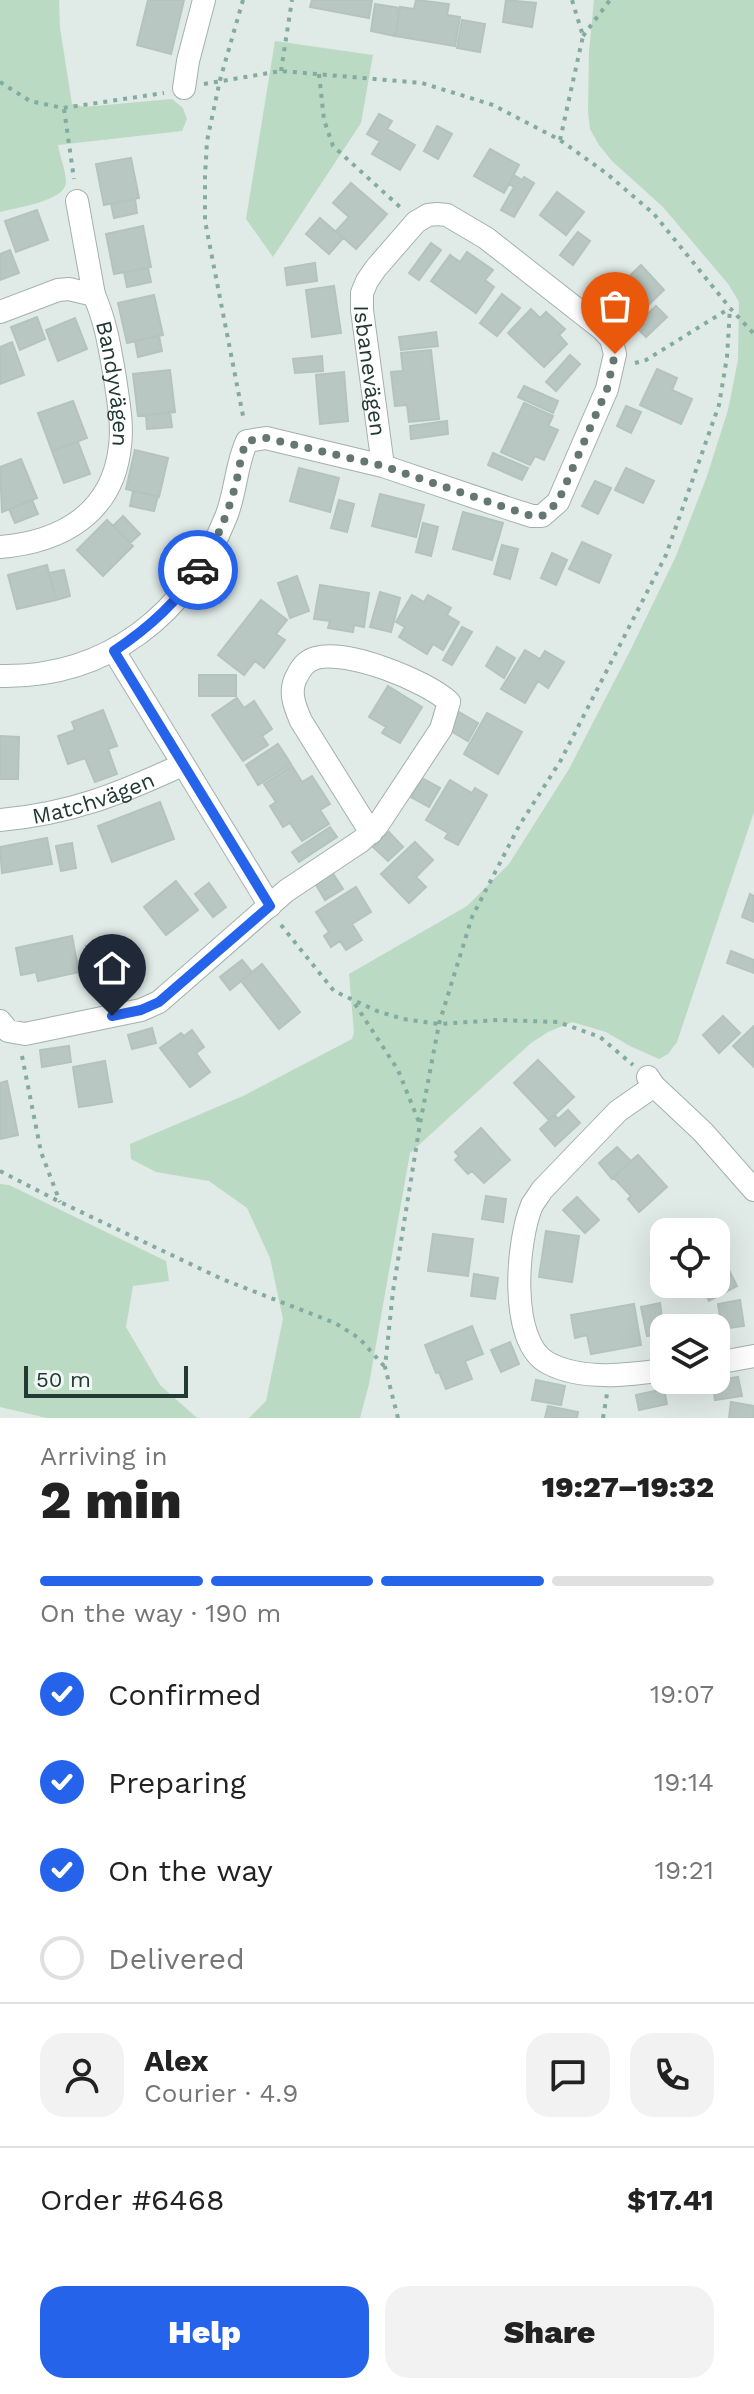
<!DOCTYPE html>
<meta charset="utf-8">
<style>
:root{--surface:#fff;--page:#f2f2f2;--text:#222;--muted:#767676;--line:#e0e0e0;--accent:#2563eb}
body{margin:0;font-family:"Work Sans",sans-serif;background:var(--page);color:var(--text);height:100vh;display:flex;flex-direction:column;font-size:30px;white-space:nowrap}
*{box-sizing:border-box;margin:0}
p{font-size:26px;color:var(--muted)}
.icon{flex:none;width:44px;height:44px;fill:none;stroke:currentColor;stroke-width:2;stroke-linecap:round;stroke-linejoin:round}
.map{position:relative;height:1418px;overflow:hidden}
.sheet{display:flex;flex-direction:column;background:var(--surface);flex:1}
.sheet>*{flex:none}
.controls{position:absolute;left:650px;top:1218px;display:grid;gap:16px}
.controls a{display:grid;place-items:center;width:80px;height:80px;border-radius:16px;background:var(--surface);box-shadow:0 8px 32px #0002;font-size:40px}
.scale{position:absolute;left:24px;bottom:20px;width:164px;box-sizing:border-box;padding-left:8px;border:4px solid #223934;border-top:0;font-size:22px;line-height:28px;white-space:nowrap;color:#223934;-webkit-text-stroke:6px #f0f7f4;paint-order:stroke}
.pin{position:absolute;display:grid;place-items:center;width:68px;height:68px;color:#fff;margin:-82px -34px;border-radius:50% 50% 50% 0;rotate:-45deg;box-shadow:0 0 8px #0007}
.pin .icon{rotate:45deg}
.courier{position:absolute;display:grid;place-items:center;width:80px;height:80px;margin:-40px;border:6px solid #2563eb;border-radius:50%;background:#fff;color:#222;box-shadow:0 2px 10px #0007}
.headline em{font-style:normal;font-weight:800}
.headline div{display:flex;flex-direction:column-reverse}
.headline{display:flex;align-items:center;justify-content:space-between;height:136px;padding:0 40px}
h1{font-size:52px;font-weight:800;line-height:60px}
.bar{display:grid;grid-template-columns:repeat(4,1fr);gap:12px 8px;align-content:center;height:96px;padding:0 40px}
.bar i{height:10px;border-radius:6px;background:var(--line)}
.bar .on{background:var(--accent)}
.bar p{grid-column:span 4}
.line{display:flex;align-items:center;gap:20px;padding:0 40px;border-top:2px solid var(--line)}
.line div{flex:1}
.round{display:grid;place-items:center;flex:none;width:84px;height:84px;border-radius:24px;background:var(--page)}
ol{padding:0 40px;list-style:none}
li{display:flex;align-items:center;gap:24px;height:88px}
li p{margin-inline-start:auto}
li .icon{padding:8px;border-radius:50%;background:var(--accent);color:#fff;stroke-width:4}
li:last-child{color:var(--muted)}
li i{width:44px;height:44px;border:4px solid var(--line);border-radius:50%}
.primary-button{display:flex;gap:16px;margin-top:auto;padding:16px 40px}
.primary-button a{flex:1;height:92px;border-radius:24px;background:var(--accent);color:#fff;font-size:32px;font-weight:800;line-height:92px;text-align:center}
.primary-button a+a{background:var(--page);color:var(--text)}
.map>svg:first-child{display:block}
</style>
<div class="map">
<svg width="754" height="1418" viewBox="0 0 754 1418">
<rect width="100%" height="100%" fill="#e0eae6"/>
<path fill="#bbdac4" d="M0,0h59l1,28 12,76 12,3 88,-8 11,9 4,11 -5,12 -124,14c2,12 8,26 8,37 0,19 -51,26 -66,30z
M594,0h160v812l-77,230 -9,12 -9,5 -29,-13 -24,-14 -34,-10 -24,10 -17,11 -121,110 -41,231 -9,34h-111l17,-17 17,-82 -13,-61 -23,-50 -38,-27 -53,-9 -25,-13 -1,-15 113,-48 109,-57 2,-7 -5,-58 118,-68 42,-42 60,-95 62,-120 45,-93 30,-77 22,-69 10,-50 1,-58 -10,-17 -66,-78 -51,-46 -13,-16 -9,-16 -2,-18 1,-59z
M275,41l98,14 -12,68 -88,134 -27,-38z
M0,1184l9,1 157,76 3,20 -36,5 -7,41 34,58 37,33h-150l-47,-11z"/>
<path fill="#b9c7c2" stroke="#b3c3bd" stroke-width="2" d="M148,0h36l-13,54 -34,-9z
M312,0h60l-3,18 -59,-11z
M416,0l33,4 -2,11 13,2 -5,29 -60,-10 5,-29 14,2z
M506,0l30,3 -4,24 -29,-5z
M375,4l25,4 -5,28 -24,-5z
M462,20l23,4 -5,28 -23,-4z
M379,114l13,7 -5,8 28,16 -15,25 -28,-16 8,-13 -13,-7z
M437,126l15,8 -14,25 -14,-8z
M490,149l29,16 -15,28 -30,-17z
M131,158l8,40 -35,7 -8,-41z
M514,175l8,5 2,-3 10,6 -20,34 -13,-7 13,-23 -5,-3z
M351,183l36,31 -31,35 -20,-18 13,-14 -16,-14z
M557,192l27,20 -18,23 -26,-20z
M135,199l2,14 -23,5 -3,-14z
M37,210l11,30 -32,12 -11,-31z
M320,218l23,20 -14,16 -23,-20z
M143,226l8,41 -37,7 -8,-40z
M578,232l12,9 -17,24 -13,-10z
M431,243l10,7 -22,30 -10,-7z
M10,250l9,23 -19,7v-26z
M467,252l26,18 -8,10 9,7 -18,26 -45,-32 19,-26 10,7z
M315,263l2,18 -30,4 -2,-17z
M641,265l23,25 -21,20 -23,-25z
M148,268l3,14 -24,5 -3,-15z
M334,286l7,47 -29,4 -6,-47z
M502,294l18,14 -23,28 -17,-13z
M154,295l9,40 -36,8 -9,-40z
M656,306l11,11 -21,20 -11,-11z
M531,309l9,9 6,-6 19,17 -6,6 8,9 -23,23 -36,-34z
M37,317l8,22 -25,11 -9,-23z
M75,318l12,31 -29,12 -12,-31z
M436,332l2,14 -37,4 -2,-13z
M159,336l3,15 -24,6 -3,-16z
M12,342l12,33 -24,9v-37z
M431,350l8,69 -30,3 -2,-17 -12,1 -4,-34 12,-1 -2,-18z
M570,355l10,9 -24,27 -10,-9z
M322,356l1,15 -28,2 -2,-14z
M657,369l20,9 -5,12 20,9 -11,25 -41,-19z
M170,370l5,42 -37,4 -5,-42z
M344,372l4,49 -28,3 -4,-49z
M524,386l34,15 -5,12 -35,-16z
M73,401l14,37 -35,13 -14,-38z
M524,403l29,13 -5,10 10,4 -14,30 -9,-4 -5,9 -29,-13z
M626,406l15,6 -10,21 -14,-7z
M170,412l2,15 -25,2 -1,-14z
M447,421l1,13 -37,5 -1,-13z
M78,442l12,32 -26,9 -12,-32z
M135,450l33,8 -9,39 -33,-8z
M493,453l35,15 -6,12 -34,-15z
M21,459l16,39 -35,14 -2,-45z
M299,468l40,10 -9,34 -40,-11z
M626,468l28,13 -11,22 -28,-13z
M595,481l16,7 -13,26 -16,-8z
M133,491l25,5 -4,15 -24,-5z
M380,494l44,11 -8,32 -44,-11z
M32,500l6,14 -23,9 -6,-14z
M339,500l15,4 -7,28 -16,-4z
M463,512l40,11 -11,37 -39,-11z
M123,516l17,18 -10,9 -17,-17z
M107,520l26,26 -30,30 -26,-26z
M423,523l15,4 -7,29 -15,-4z
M582,542l29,13 -12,28 -30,-14z
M502,545l16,4 -8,30 -16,-5z
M552,553l15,7 -11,25 -15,-7z
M47,565l9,35 -39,9 -9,-34z
M64,570l6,26 -14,4 -7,-27z
M297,576l12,35 -19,7 -12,-35z
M320,585l49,8 -5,34 -10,-2 -1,7 -25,-4 2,-7 -16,-2z
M380,592l20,6 -9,34 -21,-5z
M412,595l12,7 4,-7 23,13 -4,7 12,7 -16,28 -10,-6 -6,10 -28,-17 6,-10 -9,-5z
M261,600l26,20 -11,14 9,6 -21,28 -9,-7 -11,14 -26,-20z
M462,627l10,5 -20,33 -9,-5z
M497,647l18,11 -11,20 -18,-12z
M525,650l15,9 5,-8 19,11 -16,26 -10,-7 -13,22 -24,-14z
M199,675h37v21h-37z
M388,686l34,21 -22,36 -18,-10 4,-6 -17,-10z
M237,698l7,10 10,-7 18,28 -10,7 6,9 -25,16 -31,-46z
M103,710l14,36 -9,3 9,25 -22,8 -10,-24 -17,6 -10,-28 17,-6 -3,-8z
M459,712l19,11 -10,18 -19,-11z
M487,713l35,19 -24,42 -34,-20z
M0,736l19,1 -1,42h-18z
M278,744l13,20 -33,21 -12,-20z
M292,766l10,16 10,-6 18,28 -10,6 9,14 -27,17 -12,-18 -7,4 -13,-21 6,-4 -12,-18z
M422,778l18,10 -11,19 -18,-10z
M450,780l22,13 3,-5 12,7 -29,50 -13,-7 3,-5 -22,-13z
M160,802l14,37 -62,23 -14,-36z
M330,827l7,10 -38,25 -7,-10z
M389,832l14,15 -15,14 -15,-14z
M47,838l5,26 -50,9 -2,-26z
M415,842l18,18 -17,17 10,10 -17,16 -28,-29z
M72,843l4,25 -15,3 -5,-25z
M332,872l11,17 -18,11 -10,-17z
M176,881l22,29 -32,25 -22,-28z
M209,883l17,24 -13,10 -18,-23z
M356,887l15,25 -19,12 10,16 -16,10 -6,-9 -9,6 -7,-11 5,-4 -13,-20z
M750,894l4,2v26l-12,-5z
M72,936l7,36 -41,9 -2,-9 -15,3 -5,-27z
M106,942l9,38 -20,4 -9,-38z
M731,951l23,9v13l-27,-10z
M242,960l10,12 -22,18 -10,-13z
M262,964l38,48 -21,17 -38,-48z
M723,1016l17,17 -21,20 -16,-18z
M754,1026v41l-21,-21z
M152,1028l4,15 -24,6 -4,-14z
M192,1030l12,17 -8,6 14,19 -20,15 -30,-39 21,-15 3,3z
M69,1046l2,16 -29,5 -2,-17z
M538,1060l36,37 -25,23 -35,-37z
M105,1061l7,41 -33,5 -6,-40z
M7,1081l11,54 -18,4v-56z
M568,1110l12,13 -25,23 -15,-17 15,-14 3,4z
M481,1128l29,32 -26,23 -12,-12 -4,3 -13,-14 4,-4 -4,-4z
M617,1147l14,14 -19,18 -13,-16z
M638,1155l29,32 -28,25 -11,-13 3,-3 -18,-19z
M486,1196l20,3 -3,23 -21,-3z
M577,1197l22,23 -14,13 -22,-23z
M546,1231l33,5 -7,46 -33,-5z
M433,1234l40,5 -5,37 -40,-5z
M716,1244l21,42 -28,15 -9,-17h16z
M474,1274l24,4 -3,21 -24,-3z
M740,1300l4,26 -22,3 -4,-25z
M660,1303l4,30 -17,3 -6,-29z
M634,1304l7,41 -50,9 -4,-19 -12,3 -4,-23z
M472,1326l11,28 -18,7 7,18 -26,10 -7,-17 -3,1 -11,-28z
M510,1342l9,22 -18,8 -10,-22z
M738,1377l4,19 -27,4 -3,-19z
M536,1380l29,6 -4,19 -29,-5z
M664,1389l3,15 -28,6 -3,-15z
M731,1402l23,4v12h-25z
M548,1406l30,6 -1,6h-32z"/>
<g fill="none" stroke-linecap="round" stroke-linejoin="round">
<g stroke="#a3b1ad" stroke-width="24">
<g id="minor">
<path d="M184,88l4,-27 16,-61"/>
<path d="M77,201l17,94"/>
<path id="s1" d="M0,312l58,-22 11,-1 25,6c12,27 16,54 21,83 3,22 8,46 5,68 -7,67 -58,96 -120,101"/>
<path d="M114,651l156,255"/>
<path id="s2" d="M0,676c108,2 187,-62 226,-159 10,-25 10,-53 21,-76l19,-3 117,28 127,43 22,7h10l16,-14 49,-113 8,-35 -4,-15 -9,-10 -116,-91 -39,-23 -10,-1 -9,1 -12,7 -40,46 -9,13 -5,12v17l21,156"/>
<path id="s3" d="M0,820c70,-6 119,-26 182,-55"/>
<path d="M0,1021l8,10 17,3 116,-24 18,-8 127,-111 75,-50 16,-15 64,-97 8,-27c-22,-21 -102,-53 -133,-44 -8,2 -14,8 -18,16 -10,16 -4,31 3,47l70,112"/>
<path d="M648,1077l6,9 49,46 51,58"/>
<path d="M654,1086l-36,25 -76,79c-3,5 -7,10 -10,15 -15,35 -24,137 16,158 34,18 80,12 116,7"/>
<path d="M716,1363l38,-7"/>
</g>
</g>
<path stroke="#83aba0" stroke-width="4" stroke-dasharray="4 6" stroke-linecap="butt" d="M243,0l-23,80 -13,61 -2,35v45l39,200
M583,36l27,-36
M281,71l11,-71
M319,74l5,46 9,26 68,62
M0,82l30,19 33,7 101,-15
M204,84l77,-13 141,12 71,22 67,35 46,33 48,41 76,94 24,26
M64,109l10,70
M560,140l23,-104 -11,-36
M635,363l11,-3 84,-52
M281,925l53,66 43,20 26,8 36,5 59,-4 60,2 42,15 33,28
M355,1004l43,66 21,52
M22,1056l19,96 19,50
M0,1171l60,31 162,77 113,44 24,15 25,28
M398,1418l-13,-51 8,-76 27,-167 19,-100 33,-107 47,-91 42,-66 105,-205 53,-150 8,-48 3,-49
M603,1418l4,-24"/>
<use href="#minor" stroke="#fff" stroke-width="22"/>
</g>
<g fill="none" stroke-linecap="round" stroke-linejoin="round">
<path stroke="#647772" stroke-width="8" stroke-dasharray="0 14.4" d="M198,570c18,-27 30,-56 38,-87 4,-15 4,-28 11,-42l19,-3 117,28 127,43 22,7h10l16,-14 49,-113 8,-35"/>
<path stroke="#2563eb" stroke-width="10" d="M112,1016l29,-6 18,-8 111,-96 -156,-255c33,-22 62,-47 84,-81"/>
</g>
<g text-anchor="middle" stroke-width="7" stroke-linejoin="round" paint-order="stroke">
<g font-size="22" fill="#223934" stroke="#f0f7f4">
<text dy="8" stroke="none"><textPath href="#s2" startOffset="1284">Isbanevägen</textPath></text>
<text dy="8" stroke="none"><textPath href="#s1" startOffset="190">Bandyvägen</textPath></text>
<text dy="8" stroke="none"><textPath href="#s3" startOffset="96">Matchvägen</textPath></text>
</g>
</g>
</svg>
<div class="controls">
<a><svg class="icon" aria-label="locate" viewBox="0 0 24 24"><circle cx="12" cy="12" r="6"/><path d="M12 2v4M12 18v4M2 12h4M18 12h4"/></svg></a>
<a><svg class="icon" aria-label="layers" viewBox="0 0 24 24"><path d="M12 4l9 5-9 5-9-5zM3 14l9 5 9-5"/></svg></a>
</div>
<div class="scale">50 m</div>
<div class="pin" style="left:615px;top:354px;background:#ea580c"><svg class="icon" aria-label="bag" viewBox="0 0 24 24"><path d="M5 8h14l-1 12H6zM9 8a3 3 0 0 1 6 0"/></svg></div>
<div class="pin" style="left:112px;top:1016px;background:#1f2937"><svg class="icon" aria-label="home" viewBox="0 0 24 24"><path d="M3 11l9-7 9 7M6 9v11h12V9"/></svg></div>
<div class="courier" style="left:198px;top:570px"><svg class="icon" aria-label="car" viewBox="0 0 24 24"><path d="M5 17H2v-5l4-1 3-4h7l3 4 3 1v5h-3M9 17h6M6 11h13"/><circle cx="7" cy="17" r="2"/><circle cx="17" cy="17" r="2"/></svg></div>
</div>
<section class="sheet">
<div class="headline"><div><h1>2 min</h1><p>Arriving in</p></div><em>19:27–19:32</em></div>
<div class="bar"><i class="on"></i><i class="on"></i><i class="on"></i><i></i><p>On the way · 190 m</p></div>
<ol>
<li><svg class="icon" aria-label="check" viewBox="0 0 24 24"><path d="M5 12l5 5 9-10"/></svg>Confirmed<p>19:07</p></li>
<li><svg class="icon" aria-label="check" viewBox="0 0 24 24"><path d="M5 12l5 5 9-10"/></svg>Preparing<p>19:14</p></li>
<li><svg class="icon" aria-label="check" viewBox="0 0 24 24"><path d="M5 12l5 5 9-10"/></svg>On the way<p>19:21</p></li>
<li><i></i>Delivered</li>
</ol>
<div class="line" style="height:144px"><a class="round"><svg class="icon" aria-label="person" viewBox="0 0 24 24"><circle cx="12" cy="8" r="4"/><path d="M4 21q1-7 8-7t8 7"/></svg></a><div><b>Alex</b><p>Courier · 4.9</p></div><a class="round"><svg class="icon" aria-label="chat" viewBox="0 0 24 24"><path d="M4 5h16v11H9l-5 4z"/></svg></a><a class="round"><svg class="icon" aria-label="phone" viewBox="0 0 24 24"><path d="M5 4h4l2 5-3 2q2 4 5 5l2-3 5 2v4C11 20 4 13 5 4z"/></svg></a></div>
<div class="line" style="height:104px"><div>Order #6468</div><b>$17.41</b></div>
<div class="primary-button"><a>Help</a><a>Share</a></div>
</section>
